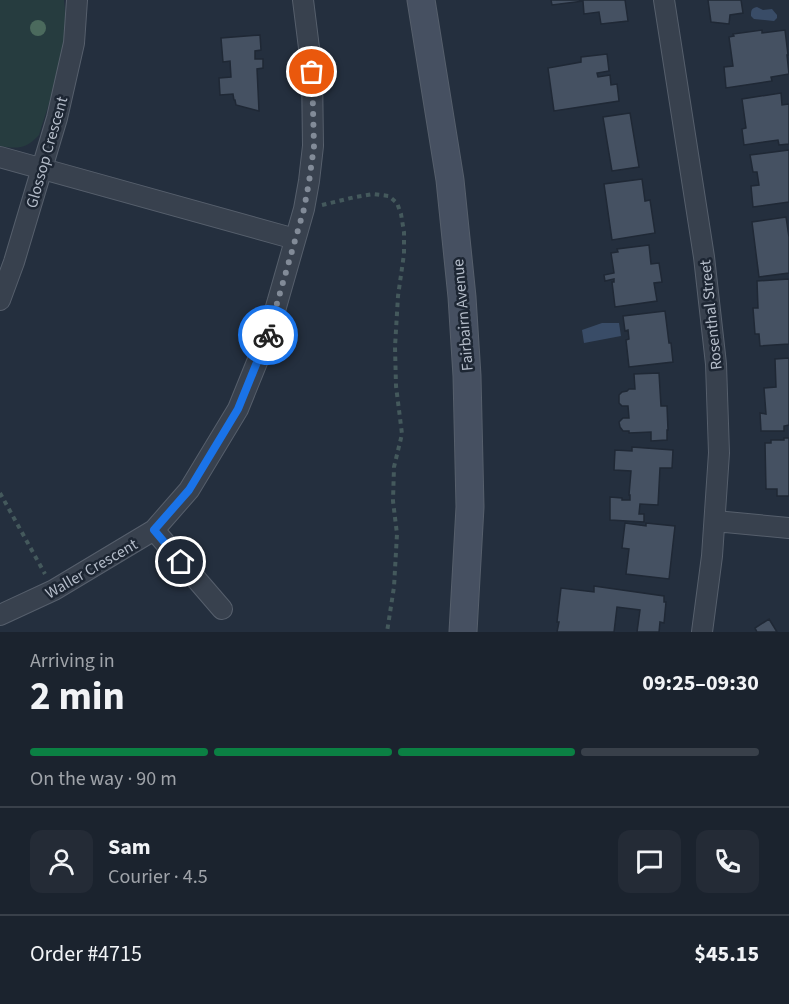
<!DOCTYPE html>
<meta charset="utf-8">
<style>
:root{--surface:#1b232e;--page:#242b36;--text:#f1f3f6;--muted:#a0a4aa;--line:#39404a;--accent:#0b8043}
body{margin:0;font-family:"Source Sans 3",sans-serif;background:var(--page);color:var(--text);height:100vh;display:flex;flex-direction:column;font-size:22px;white-space:nowrap}
*{box-sizing:border-box;margin:0}
p{font-size:20px;color:var(--muted)}
.icon{flex:none;width:33px;height:33px;fill:none;stroke:currentColor;stroke-width:2;stroke-linecap:round;stroke-linejoin:round}
.map{position:relative;height:632px;overflow:hidden}
.panel{display:flex;flex-direction:column;background:var(--surface);flex:1}
.panel>*{flex:none}
.pin{position:absolute;display:grid;place-items:center;width:51px;height:51px;color:#fff;margin:-26px;border:3px solid #fff;border-radius:50%;box-shadow:0 2px 6px #0007}
.courier{position:absolute;display:grid;place-items:center;width:60px;height:60px;margin:-30px;border:4px solid #1a73e8;border-radius:50%;background:#fff;color:#222;box-shadow:0 2px 8px #0007}
.summary em{font-style:normal;font-weight:700}
.summary div{display:flex;flex-direction:column-reverse}
.summary{display:flex;align-items:center;justify-content:space-between;height:102px;padding:0 30px}
h1{font-size:39px;font-weight:700;line-height:45px}
.bar{display:grid;grid-template-columns:repeat(4,1fr);gap:9px 6px;align-content:center;height:72px;padding:0 30px}
.bar i{height:8px;border-radius:4px;background:var(--line)}
.bar .active{background:var(--accent)}
.bar p{grid-column:span 4}
.line{display:flex;align-items:center;gap:15px;padding:0 30px;border-top:2px solid var(--line)}
.line div{flex:1}
.round{display:grid;place-items:center;flex:none;width:63px;height:63px;border-radius:12px;background:var(--page)}
.map>svg:first-child{display:block}
</style>
<div class="map">
<svg width="789" height="632" viewBox="0 0 789 632">
<rect width="100%" height="100%" fill="#242f3e"/>
<path fill="#263c3f" d="M0,0h64c6,48 -11,90 -25,135 -13,14 -21,14 -39,11z"/>
<path fill="#394c67" d="M757,7l6,3 9,-1 5,6v3l-3,3 -20,-2 -3,-3c0,-5 0,-8 6,-9z
M602,323h17l2,13 -37,7 -2,-13z"/>
<path fill="#455162" stroke="#1f2835" stroke-width="1.5" d="M551,0h74l3,21 -27,3 -2,-12 -15,2 -1,-13 -31,4z
M708,0h33l2,13 -13,2 -1,9 -18,-2z
M762,30v3l23,-3 3,25h-1l2,19 -18,3 1,4 -46,7 -2,-21 9,-1 -4,-29 5,-1 -1,-2z
M260,35l1,15 -6,1v8h8v9l-6,1 2,42 -23,-6 -1,-5h-1l-1,-6 -13,1 -1,-17 12,-1 -1,-16 -7,1 -2,-24z
M607,54l2,17 -12,2 1,4 12,-2 1,10 6,-1 2,17 -65,10 -6,-43 33,-6v-5z
M781,93l1,12 7,-1v40l-10,1 -1,-5 -34,5 -2,-16 4,-1 -4,-29z
M630,113l9,54 -27,4 -9,-54z
M789,150v52l-36,5 -2,-21 8,-1 -2,-13h-4l-3,-17z
M642,179l3,22 5,-1 5,33 -43,7 -8,-56z
M786,217l3,20v36l-30,4 -7,-55z
M649,245l2,19 8,-1 3,19 -8,1 3,18 -42,6 -3,-25h2v-3l-9,2 -1,-6 10,-2 -3,-20 7,-1 -1,-3z
M789,279v65l-29,2 -1,-12h-4l-2,-26h5l-1,-27z
M665,311l4,32h2l2,19 -44,5 -3,-27 3,-1 -1,-9 -3,1 -2,-15z
M789,358v67l-5,1v5h-23l-1,-18 6,1 -2,-26 12,-1 -1,-28z
M659,373l2,33h6l1,24h-1v10l-16,1v-9l-22,1v-2h-6l-3,-4 -1,-5 4,-4h6l-1,-12h-6l-3,-3v-8l3,-3 5,-1 2,-2h6l-1,-15z
M784,438h5v58h-12v-7h-11l-1,-46h6v-3h13z
M632,447l41,3 -1,18h-12l-2,37 -18,-1 -1,10h5v8l-34,-2v-23l12,1v2h8v-5h-1l2,-24 -17,-1 1,-20 17,1z
M625,523l21,3v-3l29,3 -6,53 -43,-5 3,-25 -7,-1z
M594,586l70,10v6h2l-2,21 -4,-1 -1,10h-22l3,-22 -23,-3 -3,25h-57l2,-10h-2l4,-34 33,4z
M769,619l8,13h-20l-2,-4z"/>
<g fill="none" stroke-linecap="round" stroke-linejoin="round">
<g stroke="#565f6c" stroke-width="22">
<path id="street" d="M664,0l40,257 12,107 3,89 -7,103 -10,76
M0,157l295,82
M0,300l14,-38 43,-144 17,-75 3,-43
M715,521l74,7
M154,530l68,79
M0,615l54,-25 100,-60 35,-40 49,-81 30,-74 36,-126 5,-28 4,-35 -1,-74 -9,-72"/>
</g>
<g stroke="#565f6c" stroke-width="29">
<path id="secondary" d="M421,0l29,180 12,117 5,79 3,131 -7,125"/>
</g>
<path stroke="#44595c" stroke-width="4" stroke-dasharray="4.5 4.5" stroke-linecap="butt" d="M322,205l33,-8 18,-3 16,2 8,7 4,11 3,18v22l-6,42 -3,51 1,39 6,48 -8,33 -1,34 4,33 -3,53 -7,45
M0,493l45,81"/>
<use href="#street" stroke="#38414e" stroke-width="20"/>
<use href="#secondary" stroke="#465061" stroke-width="27"/>
</g>
<circle fill="#4b6a5d" cx="38" cy="28" r="8"/>
<g fill="none" stroke-linecap="round" stroke-linejoin="round">
<path stroke="#828b98" stroke-width="6" stroke-dasharray="0 10.8" d="M268,335l36,-126 5,-27 5,-36 -2,-74"/>
<path stroke="#1a73e8" stroke-width="8" d="M181,562l-27,-32 35,-40 49,-81 30,-74"/>
</g>
<g text-anchor="middle" stroke-width="5" stroke-linejoin="round" paint-order="stroke">
<g font-size="16" fill="#b4bcc9" stroke="#1d2633">
<text transform="translate(46 152) rotate(-74)" y="6">Glossop Crescent</text>
<text transform="translate(462 315) rotate(-95)" y="6">Fairbairn Avenue</text>
<text transform="translate(710 315) rotate(-96)" y="6">Rosenthal Street</text>
<text transform="translate(91 568) rotate(-30)" y="6">Waller Crescent</text>
</g>
</g>
</svg>
<div class="pin" style="left:312px;top:72px;background:#ea580c"><svg class="icon" aria-label="bag" viewBox="0 0 24 24"><path d="M5 8h14l-1 12H6zM9 8a3 3 0 0 1 6 0"/></svg></div>
<div class="pin" style="left:181px;top:562px;background:#1f2937"><svg class="icon" aria-label="home" viewBox="0 0 24 24"><path d="M3 11l9-7 9 7M6 9v11h12V9"/></svg></div>
<div class="courier" style="left:268px;top:335px"><svg class="icon" aria-label="bike" viewBox="0 0 24 24"><circle cx="6" cy="16" r="4"/><circle cx="18" cy="16" r="4"/><path d="M6 16l4-8h5l3 8M10 8l3 8H6M13 5h3"/></svg></div>
</div>
<section class="panel">
<div class="summary"><div><h1>2 min</h1><p>Arriving in</p></div><em>09:25–09:30</em></div>
<div class="bar"><i class="active"></i><i class="active"></i><i class="active"></i><i></i><p>On the way · 90 m</p></div>
<div class="line" style="height:108px"><a class="round"><svg class="icon" aria-label="person" viewBox="0 0 24 24"><circle cx="12" cy="8" r="4"/><path d="M4 21q1-7 8-7t8 7"/></svg></a><div><b>Sam</b><p>Courier · 4.5</p></div><a class="round"><svg class="icon" aria-label="chat" viewBox="0 0 24 24"><path d="M4 5h16v11H9l-5 4z"/></svg></a><a class="round"><svg class="icon" aria-label="phone" viewBox="0 0 24 24"><path d="M5 4h4l2 5-3 2q2 4 5 5l2-3 5 2v4C11 20 4 13 5 4z"/></svg></a></div>
<div class="line" style="height:78px"><div>Order #4715</div><b>$45.15</b></div>
</section>
